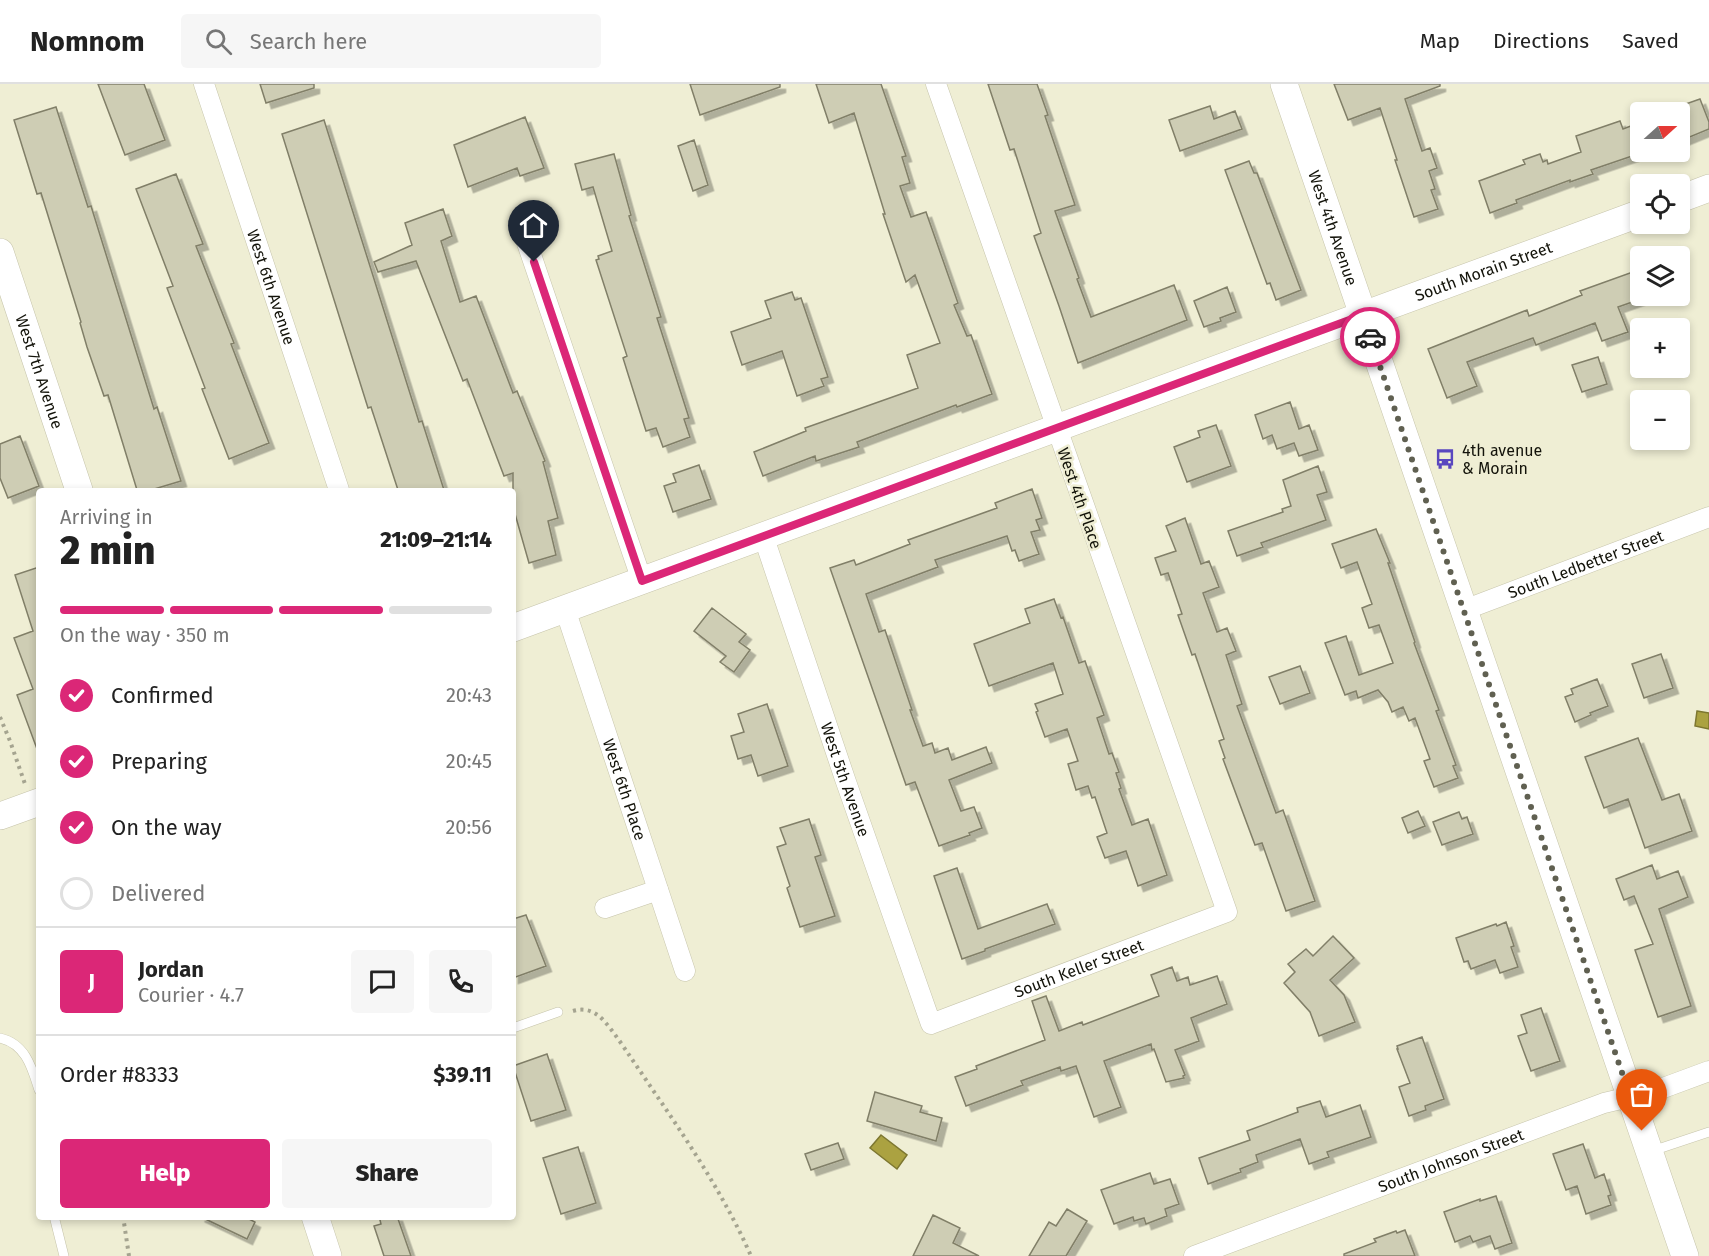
<!DOCTYPE html>
<meta charset="utf-8">
<style>
:root{--surface:#fff;--page:#f6f6f6;--text:#222;--muted:#767676;--line:#e0e0e0;--accent:#db2777}
body{margin:0;font-family:"Fira Sans",sans-serif;background:var(--page);color:var(--text);height:100vh;display:flex;flex-direction:column;font-size:22px;white-space:nowrap}
*{box-sizing:border-box;margin:0}
p{font-size:20px;color:var(--muted)}
.icon{flex:none;width:33px;height:33px;fill:none;stroke:currentColor;stroke-width:2;stroke-linecap:round;stroke-linejoin:round}
.map{position:relative;flex:1;overflow:hidden}
.details{position:absolute;left:36px;top:404px;width:480px;height:732px;display:flex;flex-direction:column;background:var(--surface);border-radius:6px;box-shadow:0 3px 9px #0003}
.details>*{flex:none}
.needle{width:39px;rotate:69deg}
.fabs{position:absolute;left:1630px;top:18px;display:grid;gap:12px}
.fabs a{display:grid;place-items:center;width:60px;height:60px;border-radius:6px;background:var(--surface);box-shadow:0 3px 9px #0003;font-size:30px}
.pin{position:absolute;display:grid;place-items:center;width:51px;height:51px;color:#fff;margin:-62px -26px;border-radius:50% 50% 50% 0;rotate:-45deg;box-shadow:0 0 6px #0007}
.pin .icon{rotate:45deg}
.courier{position:absolute;display:grid;place-items:center;width:60px;height:60px;margin:-30px;border:4px solid #db2777;border-radius:50%;background:#fff;color:#222;box-shadow:0 2px 8px #0007}
.summary em{font-style:normal;font-weight:800}
.summary div{display:flex;flex-direction:column-reverse}
.summary{display:flex;align-items:center;justify-content:space-between;height:102px;padding:0 24px}
h1{font-size:39px;font-weight:800;line-height:45px}
.bar{display:grid;grid-template-columns:repeat(4,1fr);gap:9px 6px;align-content:center;height:72px;padding:0 24px}
.bar i{height:8px;border-radius:4px;background:var(--line)}
.bar .current{background:var(--accent)}
.bar p{grid-column:span 4}
.line{display:flex;align-items:center;gap:15px;padding:0 24px;border-top:2px solid var(--line)}
.line div{flex:1}
.round{display:grid;place-items:center;flex:none;width:63px;height:63px;border-radius:6px;background:var(--page)}
ol{padding:0 24px;list-style:none}
li{display:flex;align-items:center;gap:18px;height:66px}
li p{margin-inline-start:auto}
li .icon{padding:6px;border-radius:50%;background:var(--accent);color:#fff;stroke-width:4}
li:last-child{color:var(--muted)}
li i{width:33px;height:33px;border:3px solid var(--line);border-radius:50%}
.primary-button{display:flex;gap:12px;margin-top:auto;padding:12px 24px}
.primary-button a{flex:1;height:69px;border-radius:6px;background:var(--accent);color:#fff;font-size:24px;font-weight:800;line-height:69px;text-align:center}
.primary-button a+a{background:var(--page);color:var(--text)}
header{display:flex;align-items:center;gap:36px;box-sizing:border-box;height:84px;padding:0 30px;background:var(--surface);border-bottom:2px solid var(--line)}
header strong{font-size:28px}
nav{display:flex;gap:33px;margin-inline-start:auto;font-size:21px}
.search{width:420px;height:54px;background:var(--page);display:flex;align-items:center;gap:15px;box-sizing:border-box;padding:0 21px;border-radius:6px;color:var(--muted);font-size:22px}
.map>svg:first-child{display:block}
</style>
<header>
<strong>Nomnom</strong>
<div class="search"><svg class="icon" aria-label="search" viewBox="0 0 24 24"><circle cx="10" cy="10" r="6"/><path d="M15 15l6 6"/></svg>Search here</div>
<nav><a>Map</a><a>Directions</a><a>Saved</a></nav>
</header>
<div class="map">
<svg width="1709" height="1172" viewBox="0 0 1709 1172">
<defs>
<filter id="shadow"><feDropShadow dx="5.5" dy="5.5" stdDeviation="0" flood-color="#0004"/></filter>
</defs>
<rect width="100%" height="100%" fill="#efeed4"/>
<path fill="#aba241" stroke="#7d7730" stroke-width="1.5" d="M1697,627l12,2v16l-14,-3z
M881,1051l26,20 -10,14 -27,-21z"/>
<path fill="#cecdb4" stroke="#817f68" stroke-width="1.5" filter="url(#shadow)" d="M98,0h46l21,56 -40,15z
M260,0h54v4l-48,15z
M690,0h90v3l-80,28z
M816,0h65l25,72 -4,1 8,26 -10,3 11,31 15,-5 32,91 -4,2 13,31 4,-1 21,59 -35,13 -1,-2 -99,37 2,5 -43,14 -1,-5 -52,20 -9,-24 52,-21 -1,-3 113,-40 -11,-33 33,-12 -25,-68 -9,7 -23,-68h2l-31,-101 -25,10z
M988,0h49l11,31 -3,1 30,89 -20,6 24,67 -2,1 14,38 83,-32 13,35 -109,43 -19,-57 -25,-70 7,-3 -27,-84 -4,1z
M1334,0h106v2l-35,13 17,52 8,-3 7,20 -8,3 6,18 -4,1 7,19 -24,8 -19,-57h2l-17,-52 -32,12z
M1700,15l9,23v7l-29,12v-35z
M1210,22l4,13 21,-8 7,18 -62,22 -11,-31z
M56,23l32,100 3,-1 63,203 3,-2 24,74 -30,9h-14l-29,-95 -4,1 -17,-49 -7,-24 1,-1 -40,-129 -4,1 -23,-74z
M525,33l19,51 -24,8 -3,-8 -49,19 -14,-42z
M324,36l95,302 3,-1 22,69h-46l-27,-83 -3,1 -86,-274z
M1620,37l3,8 18,-7v31l-50,17 2,4 -23,8v-2l-54,20 1,3 -27,10 -11,-32 46,-17 -2,-4 17,-6 3,8 4,-2 1,4 33,-12 -5,-16z
M694,56l14,45 -15,6 -15,-45z
M614,70l17,61 -2,1 32,101 -4,1 32,100 -5,1 6,18 -27,10 -7,-19 -10,3 -18,-57 -5,-16 4,-2 -31,-96 3,-1 -1,-3 14,-5 -19,-64 -11,3 -7,-26z
M1249,77l5,12h3l44,117 -25,10 -6,-17 -3,1 -42,-114z
M176,90l27,70 -7,2 29,74 9,23 -3,1 38,99 -40,16 -27,-70 3,-1 -38,-100 6,-2 -37,-97z
M443,125l9,27 -11,5 19,61 16,-6 37,97 4,-2 28,70 -2,1 15,56 -10,3 8,34 -27,8 -16,-56v-34l-9,3 -37,-97 -4,2 -47,-120 -38,11 -4,-10 38,-17 -7,-22z
M1641,185v30l-23,8 10,25 -26,9 -7,-18 -59,22 -3,-7 -66,24 10,24 -30,12 -19,-49 99,-39 2,6 53,-21 -2,-4z
M1227,203l9,25 -16,6 1,3 -17,6 -10,-26z
M792,208l3,8 6,-2 27,79 -7,2 3,7 -27,10 -15,-45 -40,14 -11,-33 40,-14 -6,-17z
M1598,273l9,27 -25,8 -10,-27z
M1290,318l9,27 10,-4 9,25 -19,6 -5,-13 -17,6 -5,-14 -9,4 -8,-24z
M1216,341l15,41 -44,16 -13,-35 26,-10 -2,-6z
M20,352l19,50 -31,12 -8,-20v-34z
M699,381l12,34 -38,13 -9,-26 12,-4 -3,-8z
M1318,382l9,26 -10,3 9,25 -65,23 2,4 -26,9 -9,-25 55,-19 -1,-3 9,-3 -8,-26z
M1032,405l10,29 -6,2 4,10 -9,2 8,22 -20,7 -4,-11 -3,1 -5,-15 -72,24 3,7 -72,27 13,38 6,-2 27,80h-2l13,36 9,-3 3,10 13,-5 4,12 34,-13 6,16 -43,17 12,31 13,-4 8,21 -13,5 1,2 -31,11 -24,-64 -9,3 -76,-217 24,-8 2,5 54,-21 -2,-4 89,-32 -2,-5z
M1185,434l16,46 8,-3 10,26 -16,6 14,39 10,-4 9,23 -10,4 16,49 -5,2 39,107 7,-3 32,91 -29,10 -24,-68 -7,2 -32,-86 2,-1 -6,-17 5,-2 -29,-85 -3,1 -14,-40 4,-1 -14,-41 -7,2 -6,-17 21,-7 -10,-25z
M1376,445l14,34h-2l27,79 -1,1 25,67 -3,1 20,54 -3,1 5,12 -24,9 -10,-26 6,-2 -15,-41 -6,3 -6,-14 -11,5 -4,-10 -10,-12 -20,8 -2,-7 -11,4 -20,-52 21,-7 13,39 34,-12 -14,-38 -10,3 -7,-20 10,-4 -15,-42 -16,6 -9,-24z
M39,483v181l-2,1 -20,-54 16,-6 -19,-51 19,-7 -18,-56z
M1054,515l7,19 2,-1 16,46 6,-2 19,54 -7,3 12,36 3,-1 7,19 -3,1 5,15 -2,1 13,36 16,-6 19,56 -29,11 -12,-35 -21,7 -8,-21 10,-4 -12,-36 -3,1 -4,-12 -12,4 -8,-26 10,-3 -11,-32 -22,8 -9,-25 2,-1 -3,-7 28,-10 -10,-31 -64,23 -15,-42 56,-21 -5,-14z
M712,524l34,26 -7,8 11,8 -16,22 -14,-10 6,-6 -32,-25z
M1661,570l12,34 -29,10 -12,-34z
M1300,582l10,27 -30,11 -11,-27z
M1597,595l11,27 -18,7 1,2 -16,7 -10,-25 8,-3 -2,-5z
M767,620l21,62 -30,10 -7,-21 -13,4 -7,-23 13,-4 -6,-18z
M1638,654l24,62 17,-6 13,37 -47,17 -17,-49 -24,9 -19,-51z
M1418,727l7,15 -17,7 -6,-15z
M1459,728l3,7 5,-2 6,17 -31,11 -9,-23z
M809,735l12,36 -6,2 20,59 -35,11 -13,-39 3,-2 -13,-39 9,-3 -6,-16z
M1652,781l5,14 21,-8 10,26 -29,12 32,97 -33,11 -23,-67 18,-6 -19,-48 -10,4 -8,-21z
M957,784l21,61 69,-25 8,20 -70,25v2l-23,8 -28,-83z
M526,831l20,51 -33,12v-59z
M1506,838l8,24 -3,1 7,20 -18,6 -5,-13 -24,9 -3,-8 -4,1 -8,-24 40,-14 1,2z
M1333,852l21,22 -24,22 14,15 11,27 -36,14 -9,-24 -26,-29 11,-11 -7,-8 18,-15 7,7z
M1172,883l5,14 11,-4 2,8 27,-9 10,28 -36,14 8,23 -24,9 10,25 -2,1 1,2 -18,4 -12,-33 -2,1 -1,-6 -47,17 17,46 -27,10 -18,-51 -15,5 -1,-4 -39,14 2,4 -57,21 -11,-29 22,-8 -1,-3 69,-26 -13,-39 14,-5 13,35 23,-9 1,3 76,-29 -8,-21z
M1541,924l19,53 -29,10 -13,-35 9,-3 -6,-18z
M1422,953l22,62 -19,7 1,4 -17,6 -10,-29 11,-4 -13,-34h1l-1,-3z
M547,970l19,56 -35,11 -18,-55z
M875,1008l47,14 -2,6 22,6 -6,23 -69,-20z
M1320,1017l6,16 34,-12 11,32 -44,15 2,5 -20,7 -9,-25 -44,16 2,7 -18,7 1,3 -33,12 -9,-26 51,-18 -3,-9 51,-19 -1,-4z
M838,1059l6,16 -33,11 -6,-16z
M1583,1060l12,34 9,-4 7,21 -3,1 3,9 -25,9 -9,-28 -11,4 -13,-36z
M578,1063l18,56 -35,11 -18,-56z
M1150,1089l4,11 16,-5 9,25 -14,5 2,7 -21,8 -2,-6 -10,3 -1,-4 -19,7 -13,-34z
M1496,1112l16,47 -17,6 -5,-13 -17,6 -3,-6 -15,6 -11,-30 36,-13v2z
M1067,1125l20,12 -21,35h-37l20,-34 7,4z
M933,1131l27,13 -7,15 26,13h-66z
M199,1132h44l12,6 -8,17z
M379,1132h18l14,40h-27l-10,-30 7,-2z
M1405,1146l10,26h-71v-2l32,-12 -2,-3 22,-8 1,2z"/>
<g fill="none" stroke-linecap="round" stroke-linejoin="round">
<g stroke="#c6c4ab" stroke-width="10">
<path id="lane" d="M513,944l45,-16
M0,954c26,6 32,30 39,52
M1652,1067l57,-19
M54,1132l10,40"/>
</g>
<g stroke="#c6c4ab" stroke-width="21">
<g id="street">
<path id="s1" d="M204,0l135,406"/>
<path d="M526,156l116,341"/>
<path id="s2" d="M763,451l82,244 86,245 296,-112 -291,-828"/>
<path id="s3" d="M565,525l120,362"/>
<path id="s4" d="M1464,526l245,-93"/>
<path d="M605,824l53,-18"/>
<path id="s5" d="M1194,1172l410,-153 51,-12 54,-20"/>
</g>
</g>
<g stroke="#c6c4ab" stroke-width="28">
<g id="secondary">
<path id="s6" d="M1284,0l401,1172"/>
<path d="M1680,115l29,-11"/>
<path id="s7" d="M0,168l79,238"/>
<path id="s8" d="M513,544l1128,-415"/>
<path d="M0,732l39,-14"/>
<path d="M315,1132l13,40"/>
</g>
</g>
<path stroke="#a5a490" stroke-width="4" stroke-dasharray="3 4.5" stroke-linecap="butt" d="M0,633l10,24 15,43
M573,927c10,-3 18,-1 26,5 12,10 31,41 41,55 40,59 82,119 111,185
M123,1132l6,40"/>
<use href="#lane" stroke="#fff" stroke-width="9"/>
<use href="#street" stroke="#fff" stroke-width="20"/>
<use href="#secondary" stroke="#fff" stroke-width="27"/>
</g>
<g fill="none" stroke-linecap="round" stroke-linejoin="round">
<path stroke="#606051" stroke-width="6" stroke-dasharray="0 10.8" d="M1370,253l272,794"/>
<path stroke="#db2777" stroke-width="8" d="M534,178l108,319 721,-266 7,22"/>
</g>
<defs>
<g id="bus-bare" transform="scale(1.62)"><path d="M-5-6H5V4H4V6H2V4H-2V6H-4V4H-5ZM-3.5-4V0h7V-4ZM-3.5 1.2v1.5H-2V1.2ZM2 1.2v1.5H3.5V1.2Z" fill="#5947bf" stroke="#efeed4" stroke-width="2.5" paint-order="stroke"/></g>
</defs>
<g fill-rule="evenodd">
<use href="#bus-bare" x="1445" y="375"/>
</g>
<g text-anchor="middle" stroke-width="5" stroke-linejoin="round" paint-order="stroke">
<g font-size="16" fill="#13130a" stroke="#efeed4">
<text dy="6" stroke="none"><textPath href="#s6" startOffset="152">West 4th Avenue</textPath></text>
<text dy="6" stroke="none"><textPath href="#s8" startOffset="1034">South Morain Street</textPath></text>
<text dy="6" stroke="none"><textPath href="#s1" startOffset="214">West 6th Avenue</textPath></text>
<text dy="6" stroke="none"><textPath href="#s7" startOffset="126">West 7th Avenue</textPath></text>
<text transform="translate(1080 414) rotate(71)" y="6">West 4th Place</text>
<text dy="6" stroke="none"><textPath href="#s4" startOffset="130">South Ledbetter Street</textPath></text>
<text dy="6" stroke="none"><textPath href="#s2" startOffset="258">West 5th Avenue</textPath></text>
<text dy="6" stroke="none"><textPath href="#s3" startOffset="190">West 6th Place</textPath></text>
<text dy="6" stroke="none"><textPath href="#s2" startOffset="675">South Keller Street</textPath></text>
<text dy="6" stroke="none"><textPath href="#s5" startOffset="274">South Johnson Street</textPath></text>
</g>
<g font-size="16" fill="#13130a" stroke="#efeed4" text-anchor="start">
<text x="1462" y="372">4th avenue<tspan x="1462" dy="18">&amp; Morain</tspan></text>
</g>
</g>
</svg>
<div class="fabs">
<a><svg class="needle" viewBox="-14 -14 28 28"><path d="M0-13l5 13h-10z" fill="#e53935"/><path d="M0 13l5-13h-10z" fill="#767676"/></svg></a>
<a><svg class="icon" aria-label="locate" viewBox="0 0 24 24"><circle cx="12" cy="12" r="6"/><path d="M12 2v4M12 18v4M2 12h4M18 12h4"/></svg></a>
<a><svg class="icon" aria-label="layers" viewBox="0 0 24 24"><path d="M12 4l9 5-9 5-9-5zM3 14l9 5 9-5"/></svg></a>
<a>+</a>
<a>−</a>
</div>
<div class="pin" style="left:1642px;top:1047px;background:#ea580c"><svg class="icon" aria-label="bag" viewBox="0 0 24 24"><path d="M5 8h14l-1 12H6zM9 8a3 3 0 0 1 6 0"/></svg></div>
<div class="pin" style="left:534px;top:178px;background:#1f2937"><svg class="icon" aria-label="home" viewBox="0 0 24 24"><path d="M3 11l9-7 9 7M6 9v11h12V9"/></svg></div>
<div class="courier" style="left:1370px;top:253px"><svg class="icon" aria-label="car" viewBox="0 0 24 24"><path d="M5 17H2v-5l4-1 3-4h7l3 4 3 1v5h-3M9 17h6M6 11h13"/><circle cx="7" cy="17" r="2"/><circle cx="17" cy="17" r="2"/></svg></div>
<section class="details">
<div class="summary"><div><h1>2 min</h1><p>Arriving in</p></div><em>21:09–21:14</em></div>
<div class="bar"><i class="current"></i><i class="current"></i><i class="current"></i><i></i><p>On the way · 350 m</p></div>
<ol>
<li><svg class="icon" aria-label="check" viewBox="0 0 24 24"><path d="M5 12l5 5 9-10"/></svg>Confirmed<p>20:43</p></li>
<li><svg class="icon" aria-label="check" viewBox="0 0 24 24"><path d="M5 12l5 5 9-10"/></svg>Preparing<p>20:45</p></li>
<li><svg class="icon" aria-label="check" viewBox="0 0 24 24"><path d="M5 12l5 5 9-10"/></svg>On the way<p>20:56</p></li>
<li><i></i>Delivered</li>
</ol>
<div class="line" style="height:108px"><b class="round" style="background:var(--accent);color:#fff">J</b><div><b>Jordan</b><p>Courier · 4.7</p></div><a class="round"><svg class="icon" aria-label="chat" viewBox="0 0 24 24"><path d="M4 5h16v11H9l-5 4z"/></svg></a><a class="round"><svg class="icon" aria-label="phone" viewBox="0 0 24 24"><path d="M5 4h4l2 5-3 2q2 4 5 5l2-3 5 2v4C11 20 4 13 5 4z"/></svg></a></div>
<div class="line" style="height:78px"><div>Order #8333</div><b>$39.11</b></div>
<div class="primary-button"><a>Help</a><a>Share</a></div>
</section>
</div>
